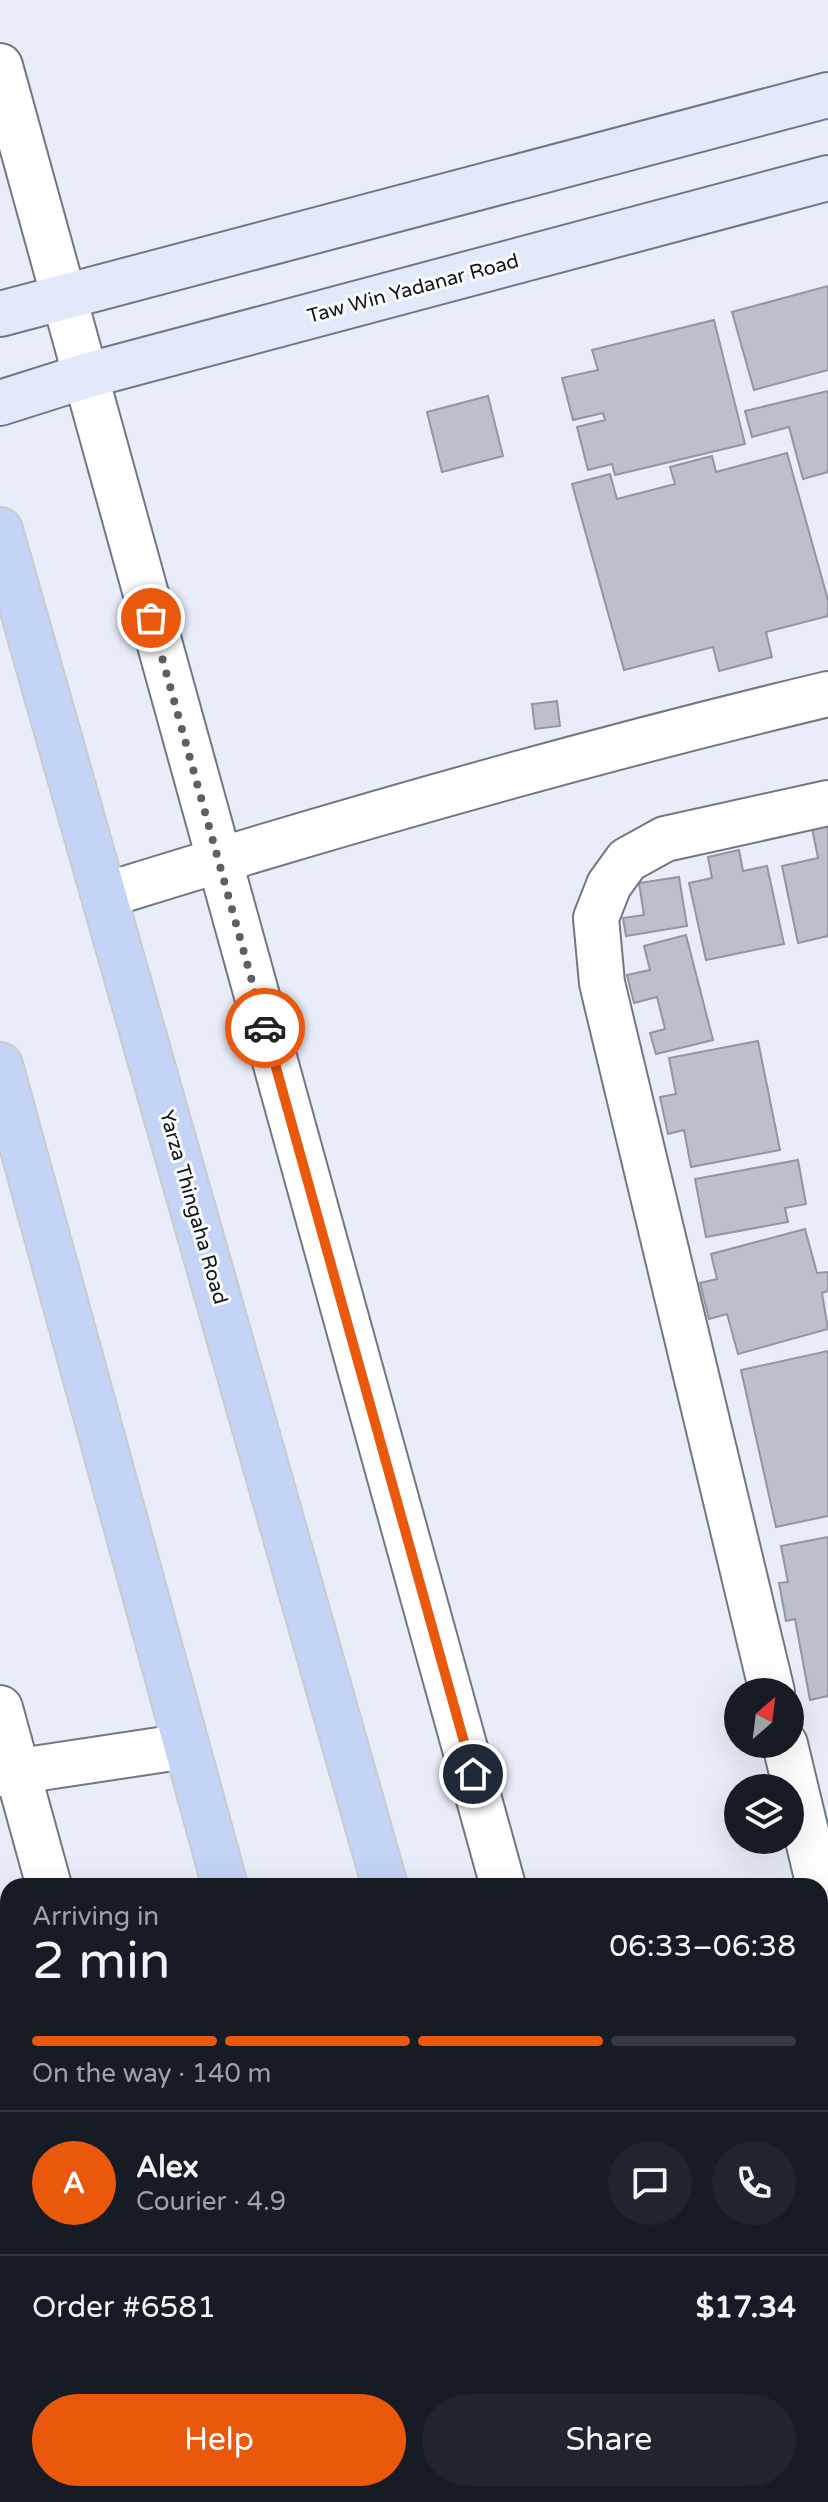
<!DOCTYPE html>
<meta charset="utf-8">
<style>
:root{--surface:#171b24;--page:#20242c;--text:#f1f3f6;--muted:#9ea1a6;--line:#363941;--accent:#ea580c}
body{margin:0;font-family:"Varela Round",sans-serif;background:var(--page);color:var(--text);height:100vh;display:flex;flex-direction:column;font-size:30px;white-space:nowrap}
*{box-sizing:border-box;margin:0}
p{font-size:26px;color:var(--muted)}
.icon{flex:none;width:44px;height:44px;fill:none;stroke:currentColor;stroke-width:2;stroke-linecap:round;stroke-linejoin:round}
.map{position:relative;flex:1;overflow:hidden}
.panel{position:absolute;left:0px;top:1878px;width:828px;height:624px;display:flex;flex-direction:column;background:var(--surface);border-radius:24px 24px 0 0;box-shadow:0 8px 32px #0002}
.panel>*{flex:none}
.needle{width:52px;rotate:28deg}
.buttons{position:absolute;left:724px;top:1678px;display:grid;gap:16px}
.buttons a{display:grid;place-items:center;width:80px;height:80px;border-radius:50%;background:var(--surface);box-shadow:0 8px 32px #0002;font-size:40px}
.pin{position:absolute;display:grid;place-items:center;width:68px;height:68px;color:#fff;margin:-34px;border:4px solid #fff;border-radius:50%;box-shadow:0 2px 8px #0007}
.courier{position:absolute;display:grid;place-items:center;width:80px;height:80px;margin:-40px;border:6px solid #ea580c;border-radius:50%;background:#fff;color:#222;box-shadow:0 2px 10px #0007}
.head em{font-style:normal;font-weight:600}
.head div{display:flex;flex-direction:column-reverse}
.head{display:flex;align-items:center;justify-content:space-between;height:136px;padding:0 32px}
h1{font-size:52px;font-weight:600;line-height:60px}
.bar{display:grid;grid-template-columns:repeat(4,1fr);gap:12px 8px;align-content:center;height:96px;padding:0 32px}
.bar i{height:10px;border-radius:6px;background:var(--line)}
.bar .selected{background:var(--accent)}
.bar p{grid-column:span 4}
.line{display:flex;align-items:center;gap:20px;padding:0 32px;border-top:2px solid var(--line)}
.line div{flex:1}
.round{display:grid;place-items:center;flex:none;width:84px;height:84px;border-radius:42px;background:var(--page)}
.primary-button{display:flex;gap:16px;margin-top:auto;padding:16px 32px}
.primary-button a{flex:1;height:92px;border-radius:48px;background:var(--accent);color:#fff;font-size:32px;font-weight:600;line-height:92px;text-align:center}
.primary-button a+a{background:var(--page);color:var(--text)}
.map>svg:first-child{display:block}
</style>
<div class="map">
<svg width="828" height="2502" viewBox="0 0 828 2502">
<defs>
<pattern id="water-waves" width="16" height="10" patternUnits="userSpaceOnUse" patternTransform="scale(2)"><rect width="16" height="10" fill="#81a4f3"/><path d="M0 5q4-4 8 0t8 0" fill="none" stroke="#6884c4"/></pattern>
</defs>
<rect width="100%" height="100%" fill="#e8edf9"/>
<path fill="url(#water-waves)" d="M0,1909l8,28v360l-8,-2z"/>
<path fill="#bbc0cb" stroke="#9196a1" stroke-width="2" d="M828,286v84l-74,20 -22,-78z
M714,320l31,124 -130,31 -3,-11 -24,6 -11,-43 28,-7 -2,-7 -30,7 -11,-42 36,-8 -6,-20z
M828,391v81l-25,7 -14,-52 -37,10 -7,-26z
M488,396l15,60 -61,16 -15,-60z
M787,453l41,147v16l-62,16 6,25 -53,14 -6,-24 -89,23 -52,-186 38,-10 7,25 58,-15 -5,-17 42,-11 4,16z
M557,701l3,25 -25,3 -3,-25z
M828,825v111l-30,7 -16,-77 36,-8 -6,-30z
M739,850l4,21 24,-5 17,78 -78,16 -17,-77 23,-5 -4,-21z
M679,877l8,49 -61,10 -3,-18 21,-3 -5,-32z
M686,935l27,105 -57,14 -6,-21 15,-4 -8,-32 -23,6 -7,-28 23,-5 -6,-24z
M758,1041l22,109 -89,17 -7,-37 -16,4 -8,-37 16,-3 -7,-36z
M798,1160l8,44 -21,4 3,14 -82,15 -11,-58z
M805,1229l12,44 11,-1v19l-6,2 6,36 -90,25 -11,-40 -18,5 -9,-36 17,-4 -6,-25z
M828,1351v165l-52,11 -35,-157z
M828,1537v159l-18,4 -15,-81 -9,2 -7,-38 9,-1 -7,-36z"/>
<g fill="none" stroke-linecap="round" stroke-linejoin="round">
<g stroke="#727782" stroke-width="48">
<path id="street" d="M0,66l503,1820
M106,895c238,-74 479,-143 722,-201
M772,1692l-170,-709 -6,-65 13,-33 18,-25 38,-21 163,-36
M0,1708l49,178
M785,1744l34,142
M0,1774l186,-28
M820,1892l8,33
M820,1985l8,-11
M0,2459l8,-3
M205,2494l2,8
M663,2494l3,8"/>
</g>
<g stroke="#727782" stroke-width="48">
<path id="secondary" d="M0,314l828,-219
M0,403l85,-27 743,-198"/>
</g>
<g stroke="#cbcbcc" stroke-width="48">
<path id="primary" d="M0,530l385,1356
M0,1065l225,821
M390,2494l2,8
M536,2494l2,8"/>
</g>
<use href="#street" stroke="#fff" stroke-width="44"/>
<use href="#secondary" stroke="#e2e9fb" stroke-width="44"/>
<use href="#primary" stroke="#c4d4f7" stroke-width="44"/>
</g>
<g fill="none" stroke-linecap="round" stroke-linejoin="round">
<path stroke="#5d5f66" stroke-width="8" stroke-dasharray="0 14.4" d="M151,618l114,410"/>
<path stroke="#ea580c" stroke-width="10" d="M265,1028l208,746"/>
</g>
<g text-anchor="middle" stroke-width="6" stroke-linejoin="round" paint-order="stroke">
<g font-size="20" fill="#121317" stroke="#f9fbfd">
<text transform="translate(413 288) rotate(-15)" y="7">Taw Win Yadanar Road</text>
<text transform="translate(194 1207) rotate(74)" y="7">Yarza Thingaha Road</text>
</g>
</g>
</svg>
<div class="buttons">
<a><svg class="needle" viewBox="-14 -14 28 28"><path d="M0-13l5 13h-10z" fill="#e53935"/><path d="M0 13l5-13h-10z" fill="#9ea1a6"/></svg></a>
<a><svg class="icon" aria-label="layers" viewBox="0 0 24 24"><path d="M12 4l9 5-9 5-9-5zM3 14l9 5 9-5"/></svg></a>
</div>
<div class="pin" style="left:151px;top:618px;background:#ea580c"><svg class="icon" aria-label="bag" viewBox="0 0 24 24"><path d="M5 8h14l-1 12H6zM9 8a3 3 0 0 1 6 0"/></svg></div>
<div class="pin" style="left:473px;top:1774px;background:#1f2937"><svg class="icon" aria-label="home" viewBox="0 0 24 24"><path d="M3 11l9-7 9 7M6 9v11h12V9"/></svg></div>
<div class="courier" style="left:265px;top:1028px"><svg class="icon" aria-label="car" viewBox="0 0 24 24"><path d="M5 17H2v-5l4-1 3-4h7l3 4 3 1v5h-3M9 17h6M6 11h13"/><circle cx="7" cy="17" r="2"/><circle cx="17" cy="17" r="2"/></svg></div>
<section class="panel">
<div class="head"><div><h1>2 min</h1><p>Arriving in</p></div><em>06:33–06:38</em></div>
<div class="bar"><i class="selected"></i><i class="selected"></i><i class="selected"></i><i></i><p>On the way · 140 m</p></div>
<div class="line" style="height:144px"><b class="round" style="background:var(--accent);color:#fff">A</b><div><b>Alex</b><p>Courier · 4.9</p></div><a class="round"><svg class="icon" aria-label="chat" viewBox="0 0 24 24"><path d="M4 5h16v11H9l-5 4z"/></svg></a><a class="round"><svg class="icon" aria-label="phone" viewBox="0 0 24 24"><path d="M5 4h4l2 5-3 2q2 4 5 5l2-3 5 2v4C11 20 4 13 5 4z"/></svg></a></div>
<div class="line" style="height:104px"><div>Order #6581</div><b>$17.34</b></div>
<div class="primary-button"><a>Help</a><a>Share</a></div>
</section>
</div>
